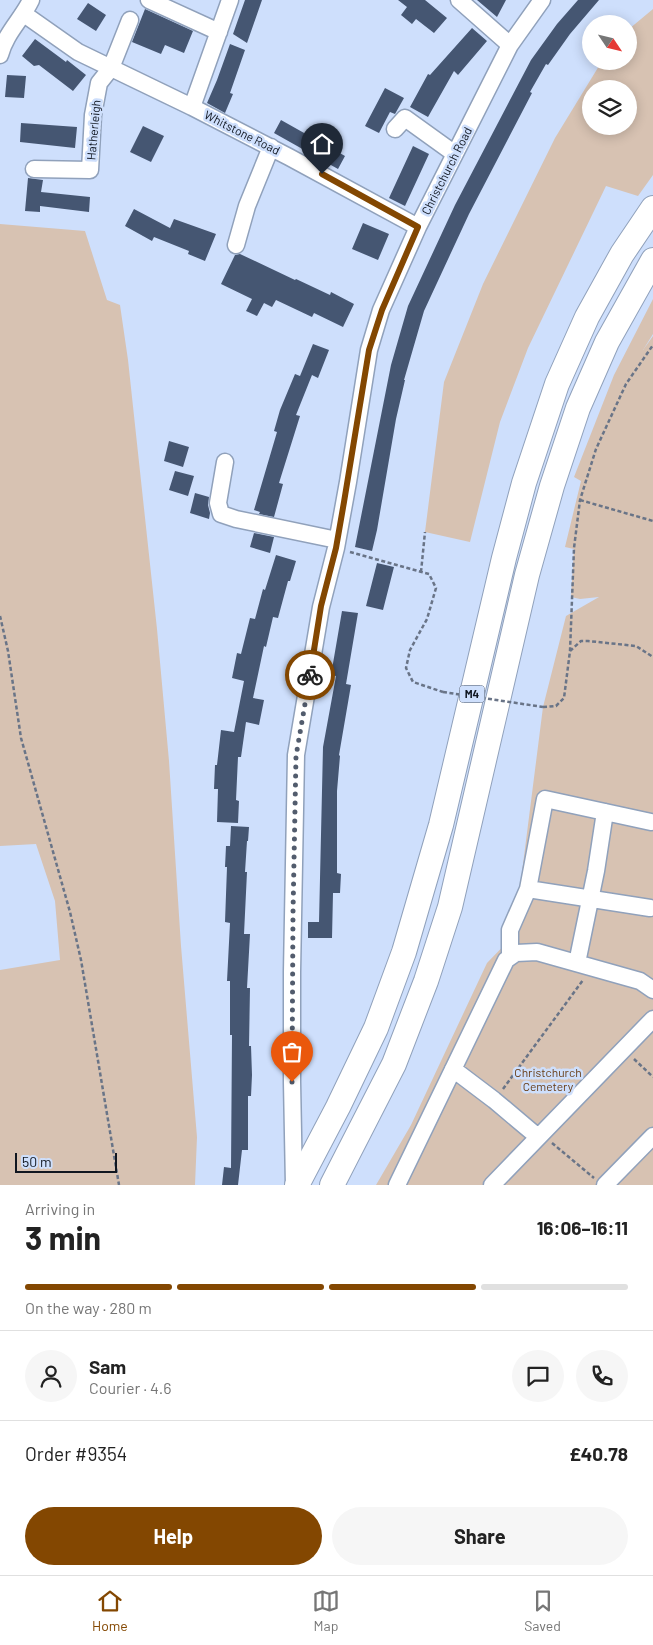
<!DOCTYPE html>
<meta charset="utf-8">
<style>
:root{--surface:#fff;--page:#f6f6f6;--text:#222;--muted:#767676;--line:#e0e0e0;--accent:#834701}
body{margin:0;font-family:Barlow,sans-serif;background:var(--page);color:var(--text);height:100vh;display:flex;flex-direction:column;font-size:19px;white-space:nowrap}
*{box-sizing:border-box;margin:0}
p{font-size:16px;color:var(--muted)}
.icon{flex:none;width:28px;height:28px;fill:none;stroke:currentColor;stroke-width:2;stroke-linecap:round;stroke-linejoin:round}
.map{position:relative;height:1185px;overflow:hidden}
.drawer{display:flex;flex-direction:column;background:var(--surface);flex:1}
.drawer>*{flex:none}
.needle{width:32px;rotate:125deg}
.tools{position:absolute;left:582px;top:15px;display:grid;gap:10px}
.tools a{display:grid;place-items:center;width:55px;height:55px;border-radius:50%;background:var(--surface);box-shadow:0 2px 12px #0003;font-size:25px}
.scale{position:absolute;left:15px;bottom:12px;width:102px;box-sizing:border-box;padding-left:5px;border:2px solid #101620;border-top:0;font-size:14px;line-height:18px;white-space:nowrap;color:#101620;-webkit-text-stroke:4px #cedffc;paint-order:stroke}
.pin{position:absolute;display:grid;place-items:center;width:42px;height:42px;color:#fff;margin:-51px -21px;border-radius:50% 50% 50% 0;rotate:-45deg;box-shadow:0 0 5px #0007}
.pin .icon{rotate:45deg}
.courier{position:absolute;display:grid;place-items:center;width:50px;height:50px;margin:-25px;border:4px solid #834701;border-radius:50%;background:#fff;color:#222;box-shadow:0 1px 6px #0007}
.overview em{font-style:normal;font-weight:700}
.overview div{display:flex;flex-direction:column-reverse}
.overview{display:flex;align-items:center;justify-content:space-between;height:85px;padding:0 25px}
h1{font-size:32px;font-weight:700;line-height:38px}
.bar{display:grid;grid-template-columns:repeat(4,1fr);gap:8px 5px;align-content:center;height:60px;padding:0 25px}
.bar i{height:6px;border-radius:4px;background:var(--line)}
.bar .current{background:var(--accent)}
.bar p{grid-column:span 4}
.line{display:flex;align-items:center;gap:12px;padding:0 25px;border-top:1px solid var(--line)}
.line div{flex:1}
.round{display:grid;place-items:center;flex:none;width:52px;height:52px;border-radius:26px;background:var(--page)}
.action{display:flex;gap:10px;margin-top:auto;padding:10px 25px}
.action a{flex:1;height:58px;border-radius:30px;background:var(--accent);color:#fff;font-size:20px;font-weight:700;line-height:58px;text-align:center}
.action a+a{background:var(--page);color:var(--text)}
.tab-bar{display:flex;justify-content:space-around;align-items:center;height:70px;border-top:1px solid var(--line);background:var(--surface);font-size:14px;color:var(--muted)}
.tab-bar a{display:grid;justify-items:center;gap:2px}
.tab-bar .current{color:var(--accent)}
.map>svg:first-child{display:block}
</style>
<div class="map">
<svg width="653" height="1185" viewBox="0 0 653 1185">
<rect width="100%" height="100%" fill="#cedffc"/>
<path fill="#d7c2b2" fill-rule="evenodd" d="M653,9v166l-15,21 -32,-10 -78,162 -28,74 -30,120 -45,-10 19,-150 39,-98 72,-146 47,-77h27v-32zM591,89h38v37h-38z
M0,224l85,7 22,69 13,5 8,55 29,269 12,132 12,185 16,191 -2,48h-195v-215l60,-10 -5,-59 -19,-57 -36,2z
M653,299v35l-10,16 10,-14v849h-277l35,-60 76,-162 27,-28 29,-228 23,-91 33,-19 -19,2 -9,-2 3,-48 -9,-2 16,-66 -7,-4 40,-102z"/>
<path fill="#455672" d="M245,0h17l-15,43 -14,-9z
M398,0h27l22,18 -13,15 -18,-14 -4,5 -11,-9 6,-8z
M477,0h29l-9,17z
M578,0h21l-29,34 -22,31 -2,-1 -16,28 2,1 -63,121 -45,97 -20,69h1l-9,39 -19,111 -5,21 -17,-4 36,-182 17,-59 47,-101 66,-126 10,-19 26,-36z
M88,3l18,12 -10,16 -19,-12z
M145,9l48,22 -9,22 -19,-8 -4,9 -29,-12z
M472,28l15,13 -29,34 -4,-4 -26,46 -18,-10 18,-33 2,1z
M35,39l31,23 1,-2 19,15 -13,16 -34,-26 -5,1 -12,-10z
M230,44l15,6 -15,43 3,1 -8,19 -18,-10 10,-23z
M7,75l19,1 -2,22 -19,-1z
M385,88l19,10 -9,16 -5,-2 -11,21 -14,-7z
M281,120l64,36 -7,13 -64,-36z
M21,123l56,4 -2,21 -55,-6z
M143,126l21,10 -13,26 -21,-10z
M413,146l16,8 -24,52 -16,-8z
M28,178l15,2 -2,12 49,5 -1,15 -49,-6v6l-15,-1z
M134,209l36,19 4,-9 42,15 -11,27 -17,-7 1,-3 -35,-14 -2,4 -27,-15z
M363,223l26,11 -11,26 -26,-11z
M240,254l55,26 1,-1 34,16 1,-3 23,12 -11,23 -29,-14 -2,4 -36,-17 -4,7 -8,-4 -7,13 -11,-5 6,-12 -31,-15 14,-29z
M313,344l16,6 -11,28 -6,-3 -16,40 4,1 -21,67 4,1 -9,33 -15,-3 1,-2 -6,-2 23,-78 -3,-1 6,-21 15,-36 5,2z
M169,441l20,6 -6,20 -19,-6z
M175,471l19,5 -6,20 -19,-6z
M195,493l14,4 -1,8 2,8 -1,6 -19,-6z
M254,533l20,4 -4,16 -20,-6z
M276,555l20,6 -6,20h-2l-10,37 -5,-1 -7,30 -2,-1 -11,52 11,2 -5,25 -13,-3 -5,35h-3l-2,43 3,1 -1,22 -21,-1 1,-33h-4l1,-24h2l4,-35 13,2 10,-51 -12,-3 5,-25 4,1 9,-36 5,1 8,-30 2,1z
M377,563l17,4 -11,43 -17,-4z
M342,611l16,2 -12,71 5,1 -12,70 1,1 -3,35v82l4,1 -1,19h-7l-1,45h-24v-16h11l4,-175 13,-71 -5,-1z
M231,826l18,1 -1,14h-1l-2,31h2l-3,62h6l-3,54h3l-1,58h2l1,29 -1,21h-3v54h-6l-4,35h-16l2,-18 7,1 1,-133h-2v-54h-3l3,-58 -5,-1 2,-55h-2l1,-21h4z"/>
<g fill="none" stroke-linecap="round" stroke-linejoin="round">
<g stroke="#90a1bb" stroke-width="19">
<path id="minor" d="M149,0l70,32
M230,0l-38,107 97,50 129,70
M459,0l51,45
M24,14l54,38 114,55
M0,55c5,-21 22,-36 31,-55
M395,129l10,-11 50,36
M34,169l56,1 3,-55 6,-32 12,-15 19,-48
M236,245l11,-39 24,-59
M225,462l-7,41 3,11 15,5 101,21
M528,889l122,19
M510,957v-27l18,-41 17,-90 106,23
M577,963l19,-92 9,-59
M453,1069l41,31 44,37
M294,1185l-2,-103v-110l4,-217 25,-148 15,-59 12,-66 21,-132 12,-40 37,-83 92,-182 32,-45
M397,1185l109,-225 10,-7 21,-1 103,29 13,9
M492,1185l161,-166
M605,1185l48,-49"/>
</g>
<g stroke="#90a1bb" stroke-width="26">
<path id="highway" d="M297,1185l41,-78 38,-79 28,-76 37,-127 63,-267 20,-75 33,-99 30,-67 35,-63 31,-46
M332,1185l62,-121 32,-83 24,-74 77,-332 25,-89 26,-78 29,-66 46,-82"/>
</g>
<path stroke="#697487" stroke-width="2.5" stroke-dasharray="4 2.5" stroke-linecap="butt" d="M580,500l73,21
M350,552l79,22 7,14 -9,31 -17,31 -4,18 7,14 30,10
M421,572l4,-40
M0,616l8,35 13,87 49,174 11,48 38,225
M570,651l11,-10h7l48,5 17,11
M543,707l13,-1 8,-8 6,-47 4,-103 6,-48 16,-51 30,-65 27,-39
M634,1059l19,18
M503,1089l80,-109
M552,1143l42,35"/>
<use href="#minor" stroke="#fff" stroke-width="16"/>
<use href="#highway" stroke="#fff" stroke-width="24"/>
<path stroke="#697487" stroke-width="2.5" stroke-dasharray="4 2.5" stroke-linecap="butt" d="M443,692l100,15"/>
</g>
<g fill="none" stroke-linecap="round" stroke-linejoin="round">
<path stroke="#525c6d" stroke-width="5" stroke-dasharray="0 9" d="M292,1082l1,-169 3,-157 14,-81"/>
<path stroke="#834701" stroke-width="6" d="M310,675l11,-69 15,-58 8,-46 25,-152 13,-40 36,-83 -96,-53"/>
</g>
<g text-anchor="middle" stroke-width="5" stroke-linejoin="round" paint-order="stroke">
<rect fill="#cedffc" stroke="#495262" stroke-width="1" x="459.5" y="685.5" width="25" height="17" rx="4"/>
<g font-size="11" font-weight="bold" fill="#101620">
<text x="472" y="698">M4</text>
</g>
<g font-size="12" fill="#101620" stroke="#cedffc">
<text transform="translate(94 130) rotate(-85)" y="4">Hatherleigh</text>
<text transform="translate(242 133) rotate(27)" y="4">Whitstone Road</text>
<text transform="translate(447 171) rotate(-63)" y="4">Christchurch Road</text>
</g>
<g font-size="12" fill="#683d16" stroke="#cedffc">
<text x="548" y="1077">Christchurch<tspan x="548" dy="14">Cemetery</tspan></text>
</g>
</g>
</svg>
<div class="tools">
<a><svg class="needle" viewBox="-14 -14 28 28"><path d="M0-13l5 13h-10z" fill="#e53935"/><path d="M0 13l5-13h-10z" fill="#767676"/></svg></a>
<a><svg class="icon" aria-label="layers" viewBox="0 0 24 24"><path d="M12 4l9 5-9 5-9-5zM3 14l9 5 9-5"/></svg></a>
</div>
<div class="scale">50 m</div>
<div class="pin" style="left:292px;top:1082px;background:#ea580c"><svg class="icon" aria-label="bag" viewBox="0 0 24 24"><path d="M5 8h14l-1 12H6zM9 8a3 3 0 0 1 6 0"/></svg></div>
<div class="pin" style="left:322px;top:174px;background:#1f2937"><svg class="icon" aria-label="home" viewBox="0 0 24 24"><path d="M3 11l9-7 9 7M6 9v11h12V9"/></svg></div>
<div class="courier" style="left:310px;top:675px"><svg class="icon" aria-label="bike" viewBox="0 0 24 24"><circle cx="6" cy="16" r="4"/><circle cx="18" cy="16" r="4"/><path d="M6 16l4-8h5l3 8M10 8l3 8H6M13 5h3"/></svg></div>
</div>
<section class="drawer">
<div class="overview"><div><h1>3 min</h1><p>Arriving in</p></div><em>16:06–16:11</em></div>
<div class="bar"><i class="current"></i><i class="current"></i><i class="current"></i><i></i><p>On the way · 280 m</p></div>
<div class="line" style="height:90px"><a class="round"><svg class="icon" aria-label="person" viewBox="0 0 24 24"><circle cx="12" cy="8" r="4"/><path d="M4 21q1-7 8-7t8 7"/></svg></a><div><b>Sam</b><p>Courier · 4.6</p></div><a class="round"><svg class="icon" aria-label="chat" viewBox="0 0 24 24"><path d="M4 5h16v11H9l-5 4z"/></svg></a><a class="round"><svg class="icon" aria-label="phone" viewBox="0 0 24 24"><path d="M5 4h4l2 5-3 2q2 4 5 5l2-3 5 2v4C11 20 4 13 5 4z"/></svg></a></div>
<div class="line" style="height:65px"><div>Order #9354</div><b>£40.78</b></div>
<div class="action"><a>Help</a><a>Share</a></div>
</section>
<nav class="tab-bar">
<a class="current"><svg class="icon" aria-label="home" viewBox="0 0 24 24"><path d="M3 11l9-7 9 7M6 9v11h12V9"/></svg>Home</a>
<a><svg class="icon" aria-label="map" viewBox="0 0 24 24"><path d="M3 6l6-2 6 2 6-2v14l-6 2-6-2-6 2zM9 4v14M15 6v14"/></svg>Map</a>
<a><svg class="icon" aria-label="saved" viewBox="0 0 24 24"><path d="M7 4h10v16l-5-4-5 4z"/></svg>Saved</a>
</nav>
